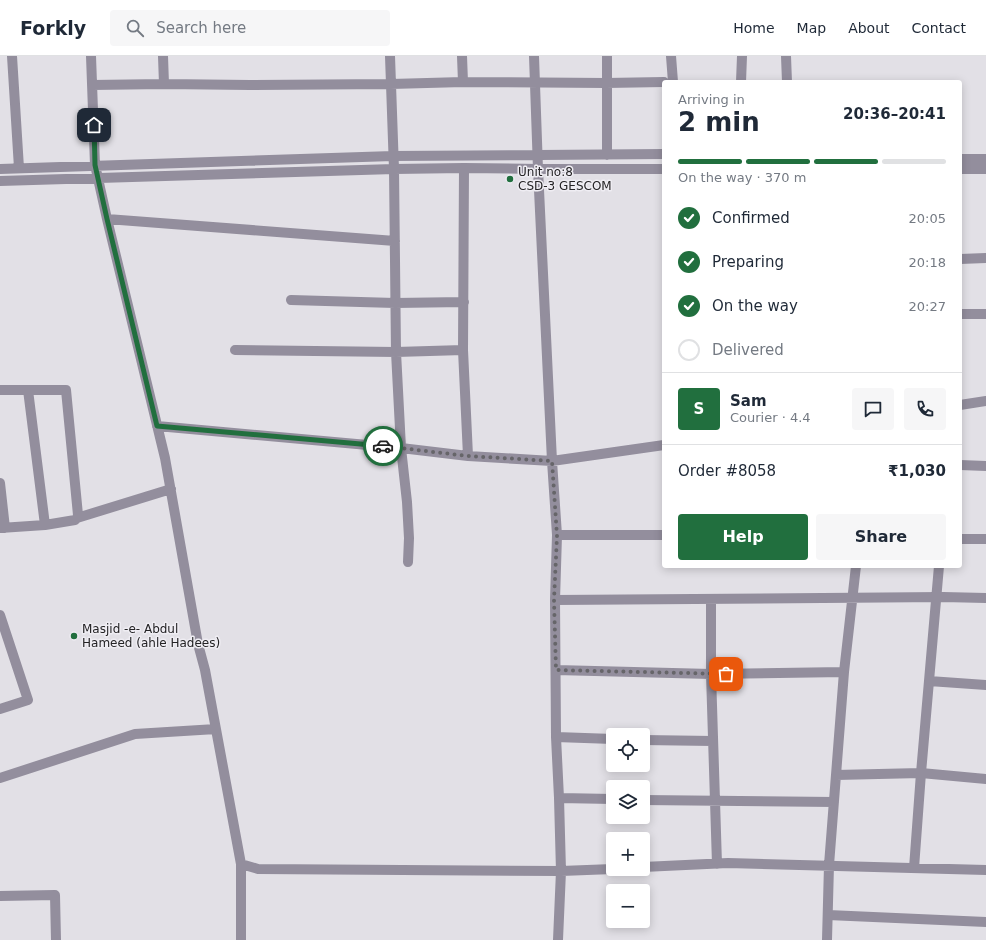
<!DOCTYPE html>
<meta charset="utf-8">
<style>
:root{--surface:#fff;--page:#f6f6f7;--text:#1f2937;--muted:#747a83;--line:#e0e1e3;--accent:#216f3e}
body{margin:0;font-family:"DejaVu Sans",sans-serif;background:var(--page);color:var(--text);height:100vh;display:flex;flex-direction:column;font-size:15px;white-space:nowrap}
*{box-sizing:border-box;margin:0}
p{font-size:13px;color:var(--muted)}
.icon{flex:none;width:22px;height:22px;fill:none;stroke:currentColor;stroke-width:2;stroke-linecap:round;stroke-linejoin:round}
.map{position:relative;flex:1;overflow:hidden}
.sheet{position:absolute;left:662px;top:24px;width:300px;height:488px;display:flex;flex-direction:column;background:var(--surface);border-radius:4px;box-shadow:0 2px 10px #0003}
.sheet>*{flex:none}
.controls{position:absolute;left:606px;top:672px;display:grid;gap:8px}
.controls a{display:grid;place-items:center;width:44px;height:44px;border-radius:4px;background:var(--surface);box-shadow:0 2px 10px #0003;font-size:20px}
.pin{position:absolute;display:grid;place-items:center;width:34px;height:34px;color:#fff;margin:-17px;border-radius:8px;box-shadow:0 2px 6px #0006}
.courier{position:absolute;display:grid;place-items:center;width:40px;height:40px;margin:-20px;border:3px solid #216f3e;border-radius:50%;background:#fff;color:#222;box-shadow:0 1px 5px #0007}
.summary em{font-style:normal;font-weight:700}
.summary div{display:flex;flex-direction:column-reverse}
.summary{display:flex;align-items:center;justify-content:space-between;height:68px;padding:0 16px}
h1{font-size:26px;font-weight:700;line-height:30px}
.bar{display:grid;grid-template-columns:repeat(4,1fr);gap:6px 4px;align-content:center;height:48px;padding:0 16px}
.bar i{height:5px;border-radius:3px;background:var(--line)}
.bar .on{background:var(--accent)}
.bar p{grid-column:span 4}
.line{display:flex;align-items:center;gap:10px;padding:0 16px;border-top:1px solid var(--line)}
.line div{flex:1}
.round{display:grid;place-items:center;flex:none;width:42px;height:42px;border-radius:4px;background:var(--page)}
ol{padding:0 16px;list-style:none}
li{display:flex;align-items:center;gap:12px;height:44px}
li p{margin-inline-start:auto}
li .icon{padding:4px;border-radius:50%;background:var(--accent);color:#fff;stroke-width:4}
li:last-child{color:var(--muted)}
li i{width:22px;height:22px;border:2px solid var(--line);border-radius:50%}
.button{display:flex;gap:8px;margin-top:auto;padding:8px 16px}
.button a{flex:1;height:46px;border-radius:4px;background:var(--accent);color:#fff;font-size:16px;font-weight:700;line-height:46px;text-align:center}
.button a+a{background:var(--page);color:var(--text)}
header{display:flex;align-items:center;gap:24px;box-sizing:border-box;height:56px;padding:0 20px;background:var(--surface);border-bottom:1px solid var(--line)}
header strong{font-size:19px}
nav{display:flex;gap:22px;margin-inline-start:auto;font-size:14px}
.search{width:280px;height:36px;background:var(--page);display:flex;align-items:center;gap:10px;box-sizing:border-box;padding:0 14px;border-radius:4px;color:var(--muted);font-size:15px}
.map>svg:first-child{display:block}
</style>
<header>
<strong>Forkly</strong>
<div class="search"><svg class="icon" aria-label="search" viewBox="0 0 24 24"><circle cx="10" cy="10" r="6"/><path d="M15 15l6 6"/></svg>Search here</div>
<nav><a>Home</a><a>Map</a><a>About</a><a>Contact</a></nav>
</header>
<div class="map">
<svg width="986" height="884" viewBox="0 0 986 884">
<rect width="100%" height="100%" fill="#e2e0e6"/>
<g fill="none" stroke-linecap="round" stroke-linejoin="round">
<path stroke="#938e9d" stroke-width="10" d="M12,0l7,112
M91,0l4,109 12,54 58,239 33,186 7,26 36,194
M163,0l1,28 86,1 141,-1 72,-2 143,1 58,-1
M390,0l4,113 2,183 5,96 6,54 2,36 -1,24
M462,0l1,26
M534,0l4,113 14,292 5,74 -2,65 1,137 3,61 2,73 -3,69
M607,0v99
M671,0l2,26
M786,0l1,26
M741,26l1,-26
M92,29l72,-1
M960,103h26
M464,112l-1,182 5,106
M0,113l393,-13 271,-2
M960,113h26
M0,125l394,-12 70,-1 74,1h126
M107,163l288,22
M960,203l26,-1
M291,244l104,3 69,-1
M960,258h26
M235,294l161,2 67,-2
M0,334h66l12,125 -1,3 -2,2 -30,5 -45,3
M28,334l17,135
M960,349l26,-4
M157,370l244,22 67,8 84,5 112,-16
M960,409l26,1
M0,427l5,45
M77,462l94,-29
M557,479h107
M960,483h26
M711,543v75l6,190
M555,544l388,-3 43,1
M0,559l28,85 -28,9
M556,614l155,4 133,-2
M929,625l57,4
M556,681l57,2
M643,684l70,1
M836,719l85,-2 65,6
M0,722l135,-44 81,-5
M559,742l54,1
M643,744l191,2
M643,811l85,-4 258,7
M914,812l7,-95 18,-207
M0,840l55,-1 1,45
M828,859l158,7
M241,884v-76l17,5 303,2 52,-2
M827,884l2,-75 15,-193 12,-106"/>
</g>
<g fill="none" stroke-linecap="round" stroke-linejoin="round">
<path stroke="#666569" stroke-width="4" stroke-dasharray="0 7.2" d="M383,390l85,10 84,5 5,75 -3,64 2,70 170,4"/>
<path stroke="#216f3e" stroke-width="5" d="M94,69l1,40 12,54 50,207 226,20"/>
</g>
<g fill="#216f3e" stroke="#efedf3" stroke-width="1.5">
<circle cx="510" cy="123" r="4"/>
<circle cx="74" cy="580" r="4"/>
</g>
<g text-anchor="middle" stroke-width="3" stroke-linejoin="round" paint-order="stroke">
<g font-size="12" fill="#242325" stroke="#efedf3" text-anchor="start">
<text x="518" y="120">Unit no:8<tspan x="518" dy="14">CSD-3 GESCOM</tspan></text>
<text x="82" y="577">Masjid -e- Abdul<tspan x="82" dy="14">Hameed (ahle Hadees)</tspan></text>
</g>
</g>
</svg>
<div class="controls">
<a><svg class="icon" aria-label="locate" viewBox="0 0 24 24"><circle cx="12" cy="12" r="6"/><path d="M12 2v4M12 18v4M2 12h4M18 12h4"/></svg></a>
<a><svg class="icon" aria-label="layers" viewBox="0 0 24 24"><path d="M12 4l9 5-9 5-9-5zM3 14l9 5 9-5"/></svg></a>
<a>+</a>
<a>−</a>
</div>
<div class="pin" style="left:726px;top:618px;background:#ea580c"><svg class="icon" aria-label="bag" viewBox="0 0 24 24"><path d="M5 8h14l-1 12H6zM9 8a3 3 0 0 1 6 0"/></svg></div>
<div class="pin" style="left:94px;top:69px;background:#1f2937"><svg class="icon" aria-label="home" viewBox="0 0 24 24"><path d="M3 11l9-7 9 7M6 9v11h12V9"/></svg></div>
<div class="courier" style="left:383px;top:390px"><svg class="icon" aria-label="car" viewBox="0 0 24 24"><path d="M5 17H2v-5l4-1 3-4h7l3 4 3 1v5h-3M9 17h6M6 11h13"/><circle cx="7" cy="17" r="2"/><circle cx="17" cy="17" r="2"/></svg></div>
<section class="sheet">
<div class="summary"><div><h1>2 min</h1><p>Arriving in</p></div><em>20:36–20:41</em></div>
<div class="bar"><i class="on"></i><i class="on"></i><i class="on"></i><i></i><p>On the way · 370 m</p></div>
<ol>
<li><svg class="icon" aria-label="check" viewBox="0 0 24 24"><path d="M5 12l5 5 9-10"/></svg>Confirmed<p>20:05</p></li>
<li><svg class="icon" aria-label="check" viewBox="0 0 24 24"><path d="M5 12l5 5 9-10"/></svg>Preparing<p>20:18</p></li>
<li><svg class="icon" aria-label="check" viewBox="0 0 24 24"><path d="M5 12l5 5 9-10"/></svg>On the way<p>20:27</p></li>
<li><i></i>Delivered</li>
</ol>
<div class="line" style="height:72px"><b class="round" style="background:var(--accent);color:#fff">S</b><div><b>Sam</b><p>Courier · 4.4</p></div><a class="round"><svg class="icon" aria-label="chat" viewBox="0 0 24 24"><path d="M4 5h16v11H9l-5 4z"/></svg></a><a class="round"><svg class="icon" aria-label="phone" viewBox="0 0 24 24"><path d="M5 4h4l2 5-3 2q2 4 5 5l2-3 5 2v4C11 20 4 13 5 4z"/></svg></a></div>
<div class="line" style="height:52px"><div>Order #8058</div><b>₹1,030</b></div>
<div class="button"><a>Help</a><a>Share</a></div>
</section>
</div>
